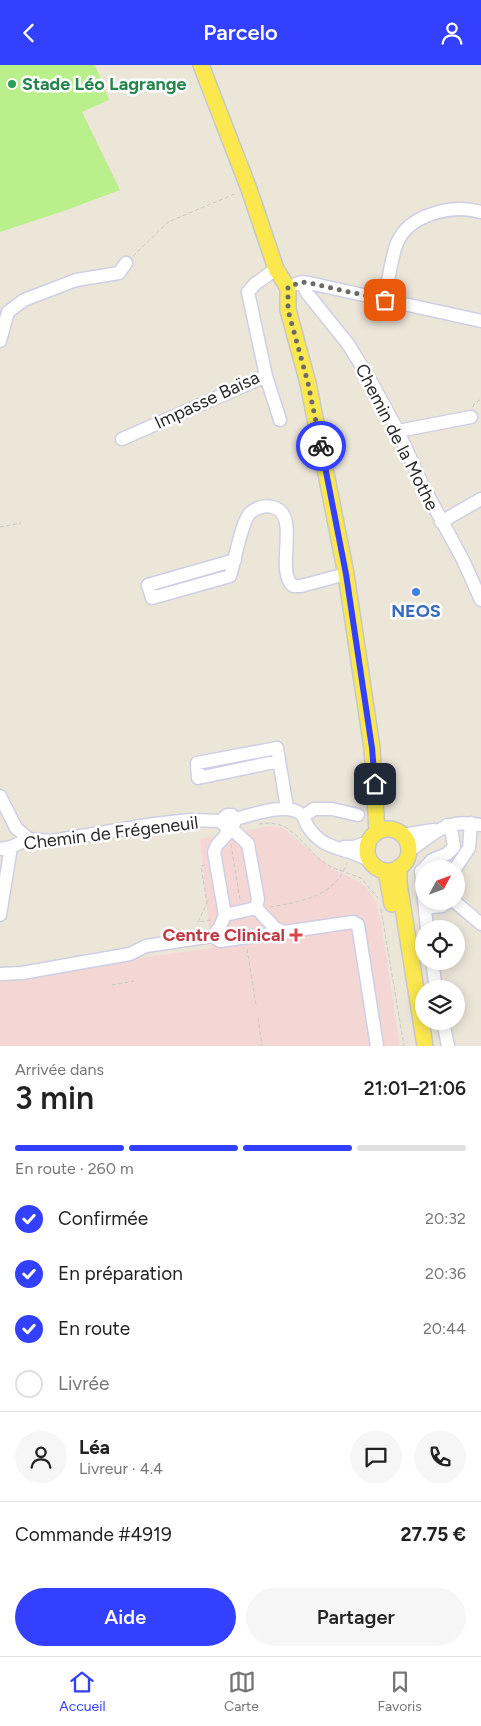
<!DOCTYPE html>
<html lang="fr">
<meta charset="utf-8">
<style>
:root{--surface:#fff;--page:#f6f6f6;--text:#222;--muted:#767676;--line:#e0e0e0;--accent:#3340ff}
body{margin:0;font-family:Figtree,sans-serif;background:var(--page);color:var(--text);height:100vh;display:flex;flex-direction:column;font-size:19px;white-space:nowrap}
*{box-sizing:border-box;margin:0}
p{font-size:16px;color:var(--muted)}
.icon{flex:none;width:28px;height:28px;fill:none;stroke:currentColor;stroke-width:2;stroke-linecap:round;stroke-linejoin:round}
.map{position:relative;height:981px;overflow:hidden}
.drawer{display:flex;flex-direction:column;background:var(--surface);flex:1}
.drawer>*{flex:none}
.needle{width:32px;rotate:49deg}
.buttons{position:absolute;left:415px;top:795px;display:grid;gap:10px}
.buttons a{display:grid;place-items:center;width:50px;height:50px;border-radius:50%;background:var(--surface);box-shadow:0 2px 12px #0003;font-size:25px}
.pin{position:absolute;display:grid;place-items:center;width:42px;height:42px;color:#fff;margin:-21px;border-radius:10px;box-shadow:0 2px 8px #0006}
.courier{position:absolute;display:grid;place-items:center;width:50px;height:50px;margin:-25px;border:4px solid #3340ff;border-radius:50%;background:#fff;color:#222;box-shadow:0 1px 6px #0007}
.summary em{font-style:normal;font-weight:600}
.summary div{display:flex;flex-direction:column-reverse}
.summary{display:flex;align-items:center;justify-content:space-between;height:85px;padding:0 15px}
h1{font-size:32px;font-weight:600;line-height:38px}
.bar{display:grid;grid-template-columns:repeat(4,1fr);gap:8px 5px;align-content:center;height:60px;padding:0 15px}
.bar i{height:6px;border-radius:4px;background:var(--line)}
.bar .selected{background:var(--accent)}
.bar p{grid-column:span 4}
.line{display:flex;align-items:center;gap:12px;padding:0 15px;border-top:1px solid var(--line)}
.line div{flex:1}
.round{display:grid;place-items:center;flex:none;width:52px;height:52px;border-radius:26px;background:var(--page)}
ol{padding:0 15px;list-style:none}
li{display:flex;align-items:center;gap:15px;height:55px}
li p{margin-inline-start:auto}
li .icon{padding:5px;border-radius:50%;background:var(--accent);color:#fff;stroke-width:4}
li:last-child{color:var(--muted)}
li i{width:28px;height:28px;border:2px solid var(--line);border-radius:50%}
.button{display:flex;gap:10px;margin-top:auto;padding:10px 15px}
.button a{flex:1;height:58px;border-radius:30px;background:var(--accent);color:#fff;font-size:20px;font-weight:600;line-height:58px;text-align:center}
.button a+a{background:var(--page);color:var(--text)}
header{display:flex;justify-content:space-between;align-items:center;height:65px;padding:0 15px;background:var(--accent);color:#fff;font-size:22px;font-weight:600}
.tabs{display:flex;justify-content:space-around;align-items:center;height:70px;border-top:1px solid var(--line);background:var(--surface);font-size:14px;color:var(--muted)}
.tabs a{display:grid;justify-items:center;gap:2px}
.tabs .selected{color:var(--accent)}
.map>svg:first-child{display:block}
</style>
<header><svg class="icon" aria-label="back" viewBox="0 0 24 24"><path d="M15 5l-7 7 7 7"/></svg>Parcelo<svg class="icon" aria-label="person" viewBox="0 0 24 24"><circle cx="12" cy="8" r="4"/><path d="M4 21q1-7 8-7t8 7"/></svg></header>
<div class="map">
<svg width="481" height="981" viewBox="0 0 481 981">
<rect width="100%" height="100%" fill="#ece6d9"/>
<path fill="#f4d7d5" d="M270,761l13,2 48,40 19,9 16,10 10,15 5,21 19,123h-400v-68l211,-30 -11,-109z"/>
<path fill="#b9f08b" d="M0,0h95l14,35 -27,12 38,78 -53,20 -67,22z"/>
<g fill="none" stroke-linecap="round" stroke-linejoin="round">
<g stroke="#cecfe3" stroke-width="15">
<path id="minor" d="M302,217l5,11 41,51 21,34 29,53 25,55 40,74 18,40
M296,219l6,-2 7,1 172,38
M385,235c3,-16 6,-43 12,-57 12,-29 56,-39 84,-31
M0,276l8,-29 16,-12 52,-20 43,-7 7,-10
M266,311l14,44
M398,366l73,-14
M122,374l144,-63 -18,-84 7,-8 21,-15
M441,457l40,-23
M235,495l-87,25 4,13 78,-22c5,-15 11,-53 20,-63 5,-5 15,-8 22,-6 30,6 2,63 21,79h8l45,-12
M279,696l-81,17 -1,-15 80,-15 10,60
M0,731l16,32 13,11
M304,751l10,-7h18l26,6
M235,754l-1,5c-3,4 -7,3 -11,0v-5l4,-4h5l3,4c17,-4 54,-18 67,-4 3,3 3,7 5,10 4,7 10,13 16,17 16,9 32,9 47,19
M233,760v5l15,14 10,55 -2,9
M402,770l32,-5
M344,782h10l14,-5
M0,784l11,-2 18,-8 22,2 103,-17 36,-4 33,1
M408,787c27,-19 37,-34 73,-27
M424,804l8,-9 15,-6 7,-7 -2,-13 -5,-9
M424,804l-3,2 6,58
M455,804l14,-21 2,-25
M427,836l6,6 9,-1 7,-5
M454,836l27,23
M256,843l19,20 9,4 69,-10 5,3 19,121
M0,850l11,-68
M225,850l31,-7
M213,871l7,5 64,-9
M432,896l4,28
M0,909l22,-1 45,-8 63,-11 16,-8 67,-10 7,-9 5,-12 -11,-63 3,-7 9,-10 1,-8
M443,956l5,25"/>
</g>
<g stroke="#c7c7c7" stroke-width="18">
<path id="major" d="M201,0l48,124 27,80 12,19v22l20,73 38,191 26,174 5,84
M367 785a21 21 0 1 1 42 0a21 21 0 1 1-42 0Z
M399,802v16l26,163
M386,806l6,33"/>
</g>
<path stroke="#c7c7c7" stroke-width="1" stroke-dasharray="4 2.5" stroke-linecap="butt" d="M133,191l35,-34 69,-29
M473,342l1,-3 7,-5
M0,462l21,-4
M259,759l12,-1 13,3 13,10 22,23 12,8 30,11 17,20
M231,779l9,56
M205,800l-4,1 6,37 -9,19 13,-2
M270,842c24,-4 55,-9 70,-30 3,-4 5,-10 7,-14
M381,844l23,137
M247,884l9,56
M112,920l22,-4
M258,953l4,28"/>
<use href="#minor" stroke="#fff" stroke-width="12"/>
<use href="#major" stroke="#fbe84f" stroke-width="15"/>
</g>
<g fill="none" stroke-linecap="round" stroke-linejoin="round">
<path stroke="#6d6b67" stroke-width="5" stroke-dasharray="0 9" d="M321,381l-13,-63 -20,-73v-23l14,-5 8,1 75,17"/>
<path stroke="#3340ff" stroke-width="6" d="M321,381l25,128 26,174 3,36"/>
</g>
<circle fill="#2e9e5b" stroke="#fff" stroke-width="2" cx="12" cy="19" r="5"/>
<circle fill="#3f7fe0" stroke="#fff" stroke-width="2" cx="416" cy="527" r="5"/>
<path fill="#e0444e" stroke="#fff" stroke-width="2" d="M293.5 862.5h5v5h5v5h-5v5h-5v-5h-5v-5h5z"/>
<g text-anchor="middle" stroke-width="5" stroke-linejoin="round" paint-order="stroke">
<g font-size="18" font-weight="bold" fill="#27864d" stroke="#fff" text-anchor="start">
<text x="22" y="25">Stade Léo Lagrange</text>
</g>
<g font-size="18" fill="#292929" stroke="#fff">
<text transform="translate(207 335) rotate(-25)" y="6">Impasse Baïsa</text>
<text transform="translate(397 372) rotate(63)" y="6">Chemin de la Mothe</text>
<text transform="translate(111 768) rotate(-7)" y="6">Chemin de Frégeneuil</text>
</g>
<g font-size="18" font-weight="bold" fill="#366cbe" stroke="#fff">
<text x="416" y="552">NEOS</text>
</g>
<g font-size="18" font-weight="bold" fill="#be3a42" stroke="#fff" text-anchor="end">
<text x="285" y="876">Centre Clinical</text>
</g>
</g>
</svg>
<div class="buttons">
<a><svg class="needle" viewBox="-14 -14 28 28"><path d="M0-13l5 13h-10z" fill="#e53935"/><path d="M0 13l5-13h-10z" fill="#767676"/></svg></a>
<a><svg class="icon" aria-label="locate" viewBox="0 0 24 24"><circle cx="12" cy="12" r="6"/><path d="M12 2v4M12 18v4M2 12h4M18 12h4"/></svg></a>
<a><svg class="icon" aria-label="layers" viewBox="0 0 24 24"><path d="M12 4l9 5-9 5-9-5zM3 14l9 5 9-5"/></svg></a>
</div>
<div class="pin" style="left:385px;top:235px;background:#ea580c"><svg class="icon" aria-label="bag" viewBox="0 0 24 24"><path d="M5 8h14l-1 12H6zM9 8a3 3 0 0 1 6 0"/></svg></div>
<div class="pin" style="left:375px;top:719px;background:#1f2937"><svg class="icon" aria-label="home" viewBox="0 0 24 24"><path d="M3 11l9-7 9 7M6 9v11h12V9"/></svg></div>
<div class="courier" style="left:321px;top:381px"><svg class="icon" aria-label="bike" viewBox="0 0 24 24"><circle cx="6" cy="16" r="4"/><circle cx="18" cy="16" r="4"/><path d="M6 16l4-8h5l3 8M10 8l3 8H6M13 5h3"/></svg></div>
</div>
<section class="drawer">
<div class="summary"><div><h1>3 min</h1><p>Arrivée dans</p></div><em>21:01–21:06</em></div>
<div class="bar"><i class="selected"></i><i class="selected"></i><i class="selected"></i><i></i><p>En route · 260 m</p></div>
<ol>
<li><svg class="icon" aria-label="check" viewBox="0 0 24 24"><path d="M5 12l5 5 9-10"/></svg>Confirmée<p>20:32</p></li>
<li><svg class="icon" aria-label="check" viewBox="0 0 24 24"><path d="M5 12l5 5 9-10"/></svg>En préparation<p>20:36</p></li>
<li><svg class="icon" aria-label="check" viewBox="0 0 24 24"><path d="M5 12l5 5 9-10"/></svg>En route<p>20:44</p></li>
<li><i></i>Livrée</li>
</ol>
<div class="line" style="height:90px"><a class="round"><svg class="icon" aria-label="person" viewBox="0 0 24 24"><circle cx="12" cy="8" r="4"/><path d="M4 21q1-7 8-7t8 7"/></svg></a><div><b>Léa</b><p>Livreur · 4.4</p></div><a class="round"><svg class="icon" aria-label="chat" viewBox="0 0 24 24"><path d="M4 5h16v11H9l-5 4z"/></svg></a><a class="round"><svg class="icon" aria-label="phone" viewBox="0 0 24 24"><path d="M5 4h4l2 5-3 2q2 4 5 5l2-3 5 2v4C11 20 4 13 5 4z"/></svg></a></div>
<div class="line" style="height:65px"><div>Commande #4919</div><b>27.75 €</b></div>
<div class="button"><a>Aide</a><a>Partager</a></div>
</section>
<nav class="tabs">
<a class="selected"><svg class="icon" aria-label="home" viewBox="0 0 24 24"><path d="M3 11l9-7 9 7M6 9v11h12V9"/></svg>Accueil</a>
<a><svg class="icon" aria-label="map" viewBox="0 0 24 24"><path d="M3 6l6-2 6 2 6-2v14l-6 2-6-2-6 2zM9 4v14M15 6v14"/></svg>Carte</a>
<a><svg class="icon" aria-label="saved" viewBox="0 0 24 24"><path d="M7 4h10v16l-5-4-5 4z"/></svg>Favoris</a>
</nav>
